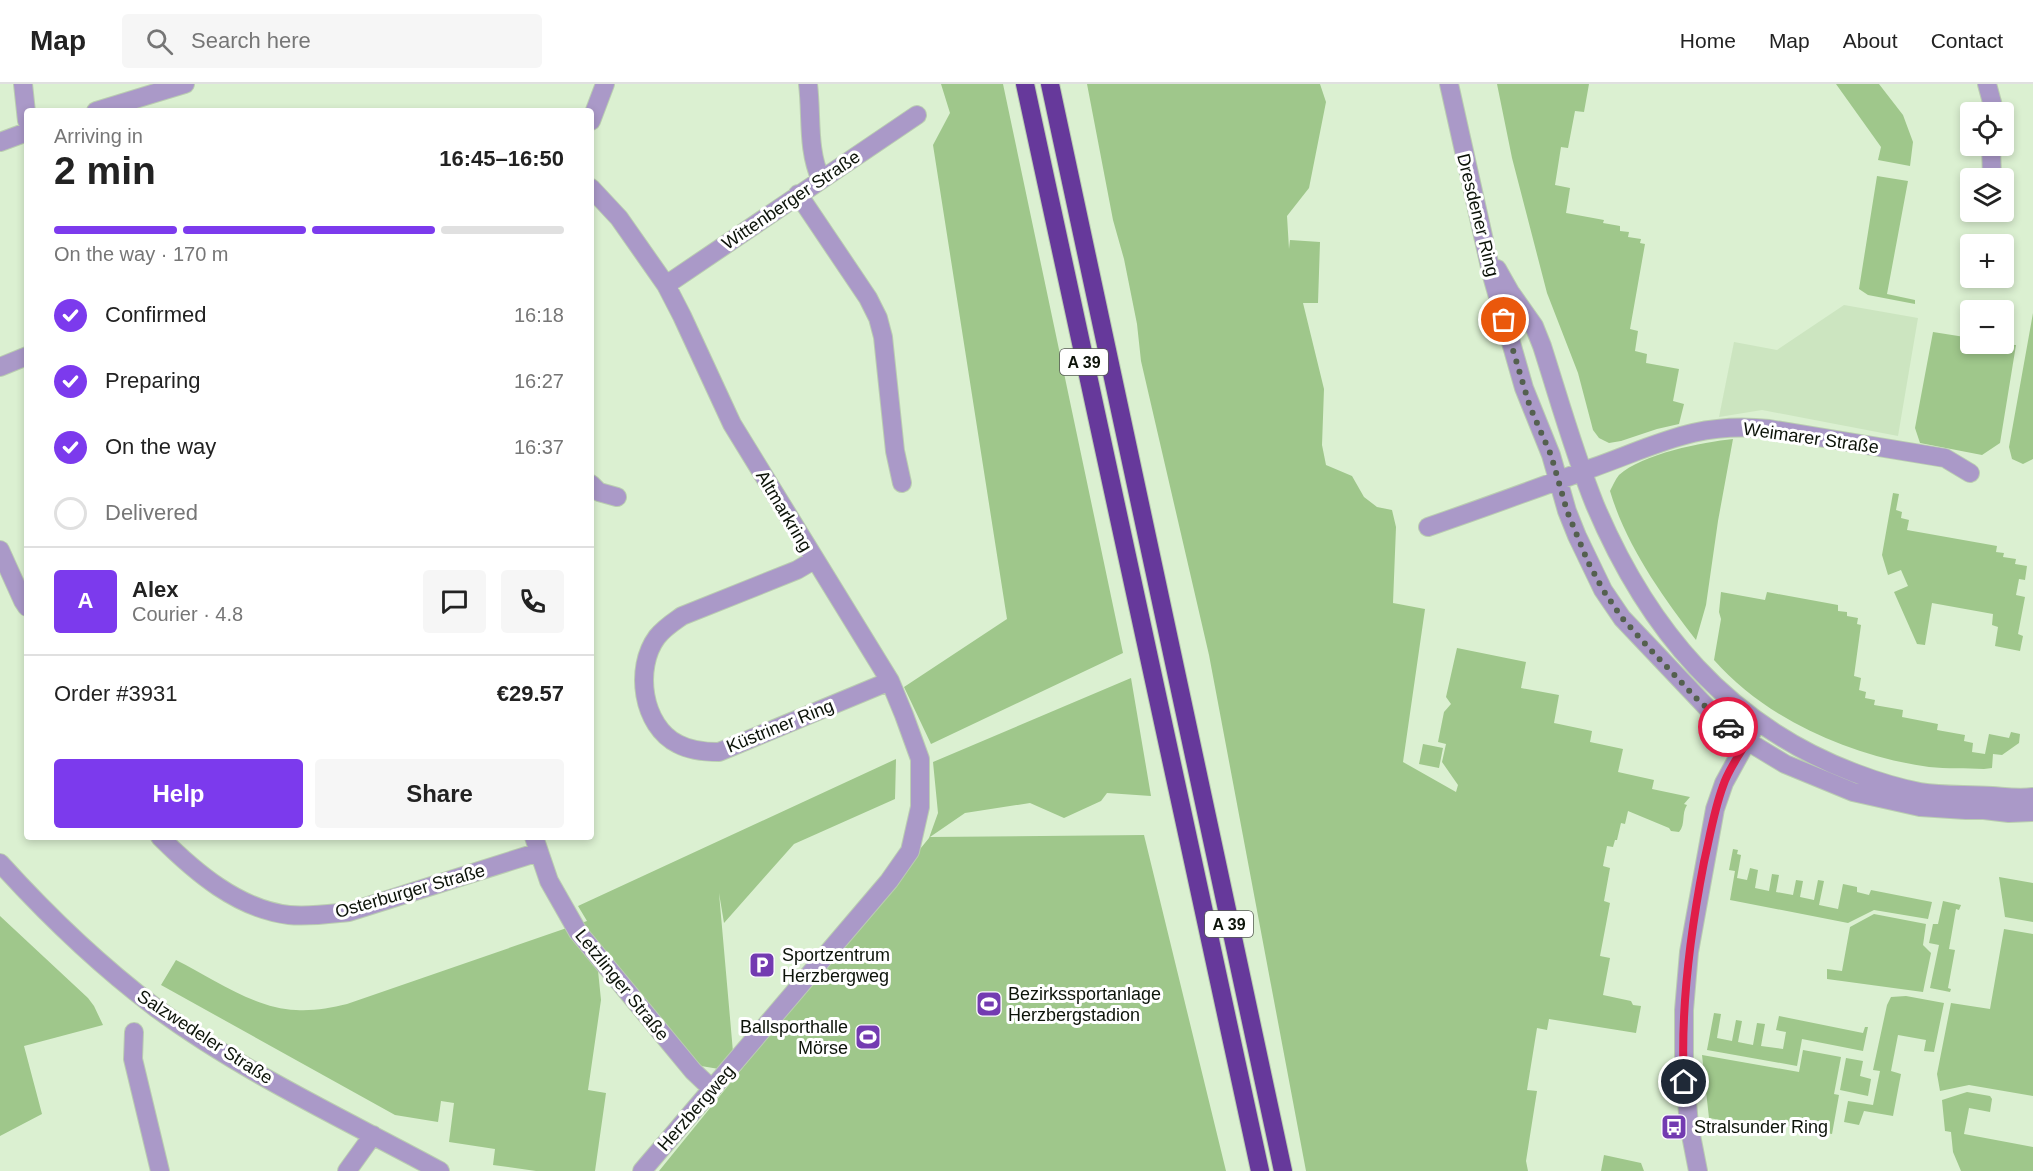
<!DOCTYPE html>
<meta charset="utf-8">
<style>
:root{--surface:#fff;--page:#f6f6f6;--text:#222;--muted:#767676;--line:#e0e0e0;--accent:#7c3aed}
body{margin:0;font-family:Arial,sans-serif;background:var(--page);color:var(--text);height:100vh;display:flex;flex-direction:column;font-size:22px;white-space:nowrap}
*{box-sizing:border-box;margin:0}
p{font-size:20px;color:var(--muted)}
.icon{flex:none;width:33px;height:33px;fill:none;stroke:currentColor;stroke-width:2;stroke-linecap:round;stroke-linejoin:round}
.map{position:relative;flex:1;overflow:hidden}
.drawer{position:absolute;left:24px;top:24px;width:570px;height:732px;display:flex;flex-direction:column;background:var(--surface);border-radius:6px;box-shadow:0 3px 9px #0003}
.drawer>*{flex:none}
.tools{position:absolute;left:1960px;top:18px;display:grid;gap:12px}
.tools a{display:grid;place-items:center;width:54px;height:54px;border-radius:6px;background:var(--surface);box-shadow:0 3px 9px #0003;font-size:30px}
.pin{position:absolute;display:grid;place-items:center;width:51px;height:51px;color:#fff;margin:-26px;border:3px solid #fff;border-radius:50%;box-shadow:0 2px 6px #0007}
.courier{position:absolute;display:grid;place-items:center;width:60px;height:60px;margin:-30px;border:4px solid #e11d48;border-radius:50%;background:#fff;color:#222;box-shadow:0 2px 8px #0007}
.overview em{font-style:normal;font-weight:700}
.overview div{display:flex;flex-direction:column-reverse}
.overview{display:flex;align-items:center;justify-content:space-between;height:102px;padding:0 30px}
h1{font-size:39px;font-weight:700;line-height:45px}
.bar{display:grid;grid-template-columns:repeat(4,1fr);gap:9px 6px;align-content:center;height:72px;padding:0 30px}
.bar i{height:8px;border-radius:4px;background:var(--line)}
.bar .current{background:var(--accent)}
.bar p{grid-column:span 4}
.line{display:flex;align-items:center;gap:15px;padding:0 30px;border-top:2px solid var(--line)}
.line div{flex:1}
.round{display:grid;place-items:center;flex:none;width:63px;height:63px;border-radius:6px;background:var(--page)}
ol{padding:0 30px;list-style:none}
li{display:flex;align-items:center;gap:18px;height:66px}
li p{margin-inline-start:auto}
li .icon{padding:6px;border-radius:50%;background:var(--accent);color:#fff;stroke-width:4}
li:last-child{color:var(--muted)}
li i{width:33px;height:33px;border:3px solid var(--line);border-radius:50%}
.action{display:flex;gap:12px;margin-top:auto;padding:12px 30px}
.action a{flex:1;height:69px;border-radius:6px;background:var(--accent);color:#fff;font-size:24px;font-weight:700;line-height:69px;text-align:center}
.action a+a{background:var(--page);color:var(--text)}
header{display:flex;align-items:center;gap:36px;box-sizing:border-box;height:84px;padding:0 30px;background:var(--surface);border-bottom:2px solid var(--line)}
header strong{font-size:28px}
nav{display:flex;gap:33px;margin-inline-start:auto;font-size:21px}
.search{width:420px;height:54px;background:var(--page);display:flex;align-items:center;gap:15px;box-sizing:border-box;padding:0 21px;border-radius:6px;color:var(--muted);font-size:22px}
.map>svg:first-child{display:block}
</style>
<header>
<strong>Map</strong>
<div class="search"><svg class="icon" aria-label="search" viewBox="0 0 24 24"><circle cx="10" cy="10" r="6"/><path d="M15 15l6 6"/></svg>Search here</div>
<nav><a>Home</a><a>Map</a><a>About</a><a>Contact</a></nav>
</header>
<div class="map">
<svg width="2033" height="1087" viewBox="0 0 2033 1087">
<rect width="100%" height="100%" fill="#dbf0d1"/>
<path fill="#cce5c0" d="M1844,221l74,13 -20,118 -136,-26 -43,7 15,-75 43,8z"/>
<path fill="#9fc78b" d="M941,0h62l120,569 -192,91 -27,-57 103,-68 -74,-474 17,-32z
M1087,0h233l6,18 -17,86 -22,28 2,33 1,-9 30,2 -2,61h-15l21,86 -2,56 4,20 26,11 12,21 13,10 15,3 4,17 -3,76 32,6 -22,153 53,30 2,-7 -16,-23 4,-18 -8,-2 6,-30 7,-8 -5,-7 11,-49 69,14 -5,26 38,7 -5,28 38,8 -2,11 33,7 -5,23 36,8 -2,9 38,8 -6,7 3,1c-6,9 -1,19 -8,27l-8,-1 -2,-3 -41,-17 -3,13 -4,-1 -4,17h-2l-2,7 -6,-1 -4,20 7,2 -6,33 6,2 -10,53 10,2 -7,37 28,6 2,4 8,1 -5,27 -87,-14 -2,11 -10,-2 -10,62 10,1 -11,70 2,10h-222l-97,-516 -68,-294 -4,-37 -13,-65 -11,-39z
M1497,0h92l-5,28 -9,-1 -7,37 -7,-1 -6,38 15,3 -4,25 38,7 -1,3 17,3v5l9,1 -1,5 13,2 -1,4 5,1 -15,85 8,2 -3,20 12,3 -1,9 33,6 -6,32 11,3 -5,20 -22,5 -36,12 -12,2 -10,-5 -6,-8 -15,-57 -31,-80 -35,-135z
M1836,0h43l24,31 10,27 -3,24 -32,-6 3,-13z
M1877,92l31,5 -21,113 28,6v4l-47,-9 -9,-6z
M2033,229v146l-10,5 -11,-5 -3,-12z
M1933,248l38,6v6l45,1 -16,98 -18,12 -62,-12 -5,-15z
M1733,355l-15,82 -12,84 -10,35c-34,-44 -70,-95 -86,-149 3,-6 5,-11 9,-16 23,-21 84,-33 114,-36z
M1893,409l6,1 -3,16 6,2 -1,6 8,2 -2,10 90,16 -1,6 8,1 -1,4 13,2 -1,5 12,2 -2,14 -6,-1 -3,16 9,2 -7,37 5,2 -3,15 -25,-5 3,-19 -6,-2 1,-11 -61,-11 -7,42 -8,-1 -23,-52 14,-6 -7,-16 -13,5 -6,-20z
M1721,508l44,8 2,-8 71,13v6l9,1v4l11,2 -1,6 4,1 -7,51 7,2 -2,12 7,2 -1,6 10,2 -1,5 29,5 -1,7 36,7 -1,6 28,5 -1,6 9,2 -1,9 13,2 4,-20 20,4 2,-6 9,2 -1,9 -17,12 -9,-1 -1,14 -8,1c-18,-1 -37,0 -55,-2 -78,-11 -162,-47 -215,-107l7,-41 -2,-7z
M1131,594l20,118 -44,-3 -6,8 -37,17 -34,-15 -65,10 -35,24 214,-2 82,336h-567l270,-333 9,-25 -5,-51z
M1423,660l20,4 -4,20 -20,-4z
M896,675l-1,40 -101,45 -70,79 -5,-30 14,159 -14,17 -18,-3 -106,-125 6,59 -13,90 18,3 -11,78h-59l-43,-6 2,-16 -46,-7 5,-39 -13,-2 -3,21 -43,-7 -234,-130 15,-25c36,18 79,49 120,50 18,1 34,-2 51,-6l240,-83 -9,-15z
M1733,765l5,1 -1,4 4,1 -4,23 10,2 3,-12 8,2 -3,18 14,3 3,-17 7,1 -3,17 17,3 3,-15 7,1 -3,16 14,3 4,-20 6,1 -5,24 19,4 5,-25 14,3v5l12,3 2,-5 61,12 -4,17 -54,-9 -26,13 -118,-23 5,-29 -6,-1z
M1999,793l34,6v39l-28,-5z
M1943,817l18,4 -2,5 -3,-1 -7,40 6,1 -7,38 3,1 -1,3 -20,-4 9,-43 -10,-2 4,-19h5z
M1874,830l52,10 -3,21 8,8 -8,39 -96,-13v-10l15,2 8,-44z
M0,832l88,82 6,8 9,19 -79,21 18,68 -42,22z
M2004,845l29,5v162l-64,-11 -29,6 -3,-17 14,-71 39,6z
M1906,912l38,7 -10,49 -10,-1 2,-11 -28,-5 -7,36 10,3 -8,42 -29,-5 -5,14 -15,-3 4,-21 25,4 7,-34 -7,-1 14,-65 4,-8z
M1714,929l7,1 -4,24 15,3 4,-21 6,1 -4,21 15,3 4,-22 8,1 -4,22 22,3 3,-17 -10,-2 3,-14 84,17 2,-6h3l-5,24 -61,-12 -5,27 -90,-16z
M1803,966l38,7 -7,37 5,1 -7,39 -53,-10 -2,6 -68,-12 -7,-63 97,17z
M1846,974l17,3 -3,15 11,3 -3,17 -28,-6z
M1967,1008l23,4 2,3 -2,13 -21,-4 -5,26 69,13v24h-72l-8,-19 -2,-20 -6,-1 -3,-31z
M1604,1071l37,8 3,8h-43z"/>
<g fill="none" stroke-linecap="round" stroke-linejoin="round">
<g stroke="#bacdb1" stroke-width="20">
<path id="minor" d="M23,0l4,37
M808,0c4,33 -1,65 13,96
M1449,0l43,192 32,112 27,67 16,56 10,25 26,54 19,28 93,98 32,25 38,23 68,28 67,15 46,3h18l25,3 24,-1
M1987,0l6,22v6
M96,27l89,-27
M591,37l14,-37
M0,58l27,-10
M1991,62l1,32
M591,104l28,30 47,67 16,31 50,108 158,257 14,34 16,44v48l-10,44 -21,30 -247,290
M798,110l70,104 10,20 5,19 12,114 7,32
M1497,185l13,23 24,34 8,20c17,53 32,107 53,159 52,123 132,220 260,268 21,8 43,15 65,19 24,4 48,2 72,4 14,1 27,3 41,1
M666,201l251,-170
M0,283l27,-11
M591,400l8,8 18,5
M1428,443c55,-19 110,-39 164,-59 65,-23 105,-47 177,-39l176,29 25,15
M0,466l23,51 4,6
M814,476l-17,10 -115,46c-10,7 -18,12 -25,21 -23,31 -15,89 21,107 13,7 27,8 41,8l171,-71
M160,753c35,35 78,72 129,78 20,2 40,-1 60,-3l190,-60
M534,753l15,44 29,51 115,139 19,18
M0,779c48,53 99,102 156,145 88,65 188,111 284,163
M134,948l-1,27 27,112
M347,1087l26,-36
M1698,1087l-9,-46 -5,-59v-56l5,-58 26,-143 9,-26 28,-51"/>
</g>
<g stroke="#bacdb1" stroke-width="20">
<path id="highway" d="M1025,0l235,1087
M1050,0l233,1087"/>
</g>
<use href="#minor" stroke="#aa99c8" stroke-width="18"/>
<use href="#highway" stroke="#66399b" stroke-width="18"/>
</g>
<g fill="none" stroke-linecap="round" stroke-linejoin="round">
<path stroke="#54604f" stroke-width="6" stroke-dasharray="0 10.8" d="M1504,236l26,87 21,48 16,56 21,51 15,28 19,28 27,30 48,51 31,28"/>
<path stroke="#e11d48" stroke-width="8" d="M1684,998c-4,-74 6,-148 20,-220 6,-26 10,-52 19,-76 5,-16 16,-30 24,-45l-19,-14"/>
</g>
<defs>
<g id="parking-square" transform="scale(1.35)"><rect x="-9" y="-9" width="18" height="18" rx="4" fill="#733bb1" stroke="#fff"/><path d="M-3.5-5.5H1a3.5 3.5 0 0 1 0 7H-1V5.5H-3.5ZM-1-3.4V-.6H.8a1.4 1.4 0 0 0 0-2.8Z" fill="#fff"/></g>
<g id="stadium-square" transform="scale(1.35)"><rect x="-9" y="-9" width="18" height="18" rx="4" fill="#733bb1" stroke="#fff"/><path d="M0-5a6.5 5 0 1 0 0 10a6.5 5 0 1 0 0-10ZM-3.5-1.8h7v3.6h-7Z" fill="#fff"/></g>
<g id="bus-square" transform="scale(1.35)"><rect x="-9" y="-9" width="18" height="18" rx="4" fill="#733bb1" stroke="#fff"/><path d="M-5-6H5V4H4V6H2V4H-2V6H-4V4H-5ZM-3.5-4V0h7V-4ZM-3.5 1.2v1.5H-2V1.2ZM2 1.2v1.5H3.5V1.2Z" fill="#fff"/></g>
</defs>
<g fill-rule="evenodd">
<use href="#parking-square" x="762" y="881"/>
<use href="#stadium-square" x="989" y="920"/>
<use href="#stadium-square" x="868" y="953"/>
<use href="#bus-square" x="1674" y="1043"/>
</g>
<g text-anchor="middle" stroke-width="6" stroke-linejoin="round" paint-order="stroke">
<g fill="#fff" stroke="#555a53" stroke-width="1.5">
<rect x="1060" y="265" width="48" height="26" rx="4.5"/>
<rect x="1205" y="827" width="48" height="26" rx="4.5"/>
</g>
<g font-size="16" font-weight="bold" fill="#0c1309">
<text x="1084" y="284">A 39</text>
<text x="1229" y="846">A 39</text>
</g>
<g font-size="18" fill="#0c1309" stroke="#fff">
<text transform="translate(791 116) rotate(-34)" y="6">Wittenberger Straße</text>
<text transform="translate(1478 131) rotate(76)" y="6">Dresdener Ring</text>
<text transform="translate(1811 354) rotate(8)" y="6">Weimarer Straße</text>
<text transform="translate(784 427) rotate(59)" y="6">Altmarkring</text>
<text transform="translate(780 642) rotate(-22)" y="6">Küstriner Ring</text>
<text transform="translate(410 807) rotate(-16)" y="6">Osterburger Straße</text>
<text transform="translate(622 901) rotate(51)" y="6">Letzlinger Straße</text>
<text transform="translate(205 953) rotate(33)" y="6">Salzwedeler Straße</text>
<text transform="translate(696 1024) rotate(-49)" y="6">Herzbergweg</text>
</g>
<g font-size="18" fill="#0c1309" stroke="#fff" text-anchor="start">
<text x="782" y="877">Sportzentrum<tspan x="782" dy="21">Herzbergweg</tspan></text>
<text x="1008" y="916">Bezirkssportanlage<tspan x="1008" dy="21">Herzbergstadion</tspan></text>
<text x="848" y="949" text-anchor="end">Ballsporthalle<tspan x="848" dy="21">Mörse</tspan></text>
<text x="1694" y="1049">Stralsunder Ring</text>
</g>
</g>
</svg>
<div class="tools">
<a><svg class="icon" aria-label="locate" viewBox="0 0 24 24"><circle cx="12" cy="12" r="6"/><path d="M12 2v4M12 18v4M2 12h4M18 12h4"/></svg></a>
<a><svg class="icon" aria-label="layers" viewBox="0 0 24 24"><path d="M12 4l9 5-9 5-9-5zM3 14l9 5 9-5"/></svg></a>
<a>+</a>
<a>−</a>
</div>
<div class="pin" style="left:1504px;top:236px;background:#ea580c"><svg class="icon" aria-label="bag" viewBox="0 0 24 24"><path d="M5 8h14l-1 12H6zM9 8a3 3 0 0 1 6 0"/></svg></div>
<div class="pin" style="left:1684px;top:998px;background:#1f2937"><svg class="icon" aria-label="home" viewBox="0 0 24 24"><path d="M3 11l9-7 9 7M6 9v11h12V9"/></svg></div>
<div class="courier" style="left:1728px;top:643px"><svg class="icon" aria-label="car" viewBox="0 0 24 24"><path d="M5 17H2v-5l4-1 3-4h7l3 4 3 1v5h-3M9 17h6M6 11h13"/><circle cx="7" cy="17" r="2"/><circle cx="17" cy="17" r="2"/></svg></div>
<section class="drawer">
<div class="overview"><div><h1>2 min</h1><p>Arriving in</p></div><em>16:45–16:50</em></div>
<div class="bar"><i class="current"></i><i class="current"></i><i class="current"></i><i></i><p>On the way · 170 m</p></div>
<ol>
<li><svg class="icon" aria-label="check" viewBox="0 0 24 24"><path d="M5 12l5 5 9-10"/></svg>Confirmed<p>16:18</p></li>
<li><svg class="icon" aria-label="check" viewBox="0 0 24 24"><path d="M5 12l5 5 9-10"/></svg>Preparing<p>16:27</p></li>
<li><svg class="icon" aria-label="check" viewBox="0 0 24 24"><path d="M5 12l5 5 9-10"/></svg>On the way<p>16:37</p></li>
<li><i></i>Delivered</li>
</ol>
<div class="line" style="height:108px"><b class="round" style="background:var(--accent);color:#fff">A</b><div><b>Alex</b><p>Courier · 4.8</p></div><a class="round"><svg class="icon" aria-label="chat" viewBox="0 0 24 24"><path d="M4 5h16v11H9l-5 4z"/></svg></a><a class="round"><svg class="icon" aria-label="phone" viewBox="0 0 24 24"><path d="M5 4h4l2 5-3 2q2 4 5 5l2-3 5 2v4C11 20 4 13 5 4z"/></svg></a></div>
<div class="line" style="height:78px"><div>Order #3931</div><b>€29.57</b></div>
<div class="action"><a>Help</a><a>Share</a></div>
</section>
</div>
